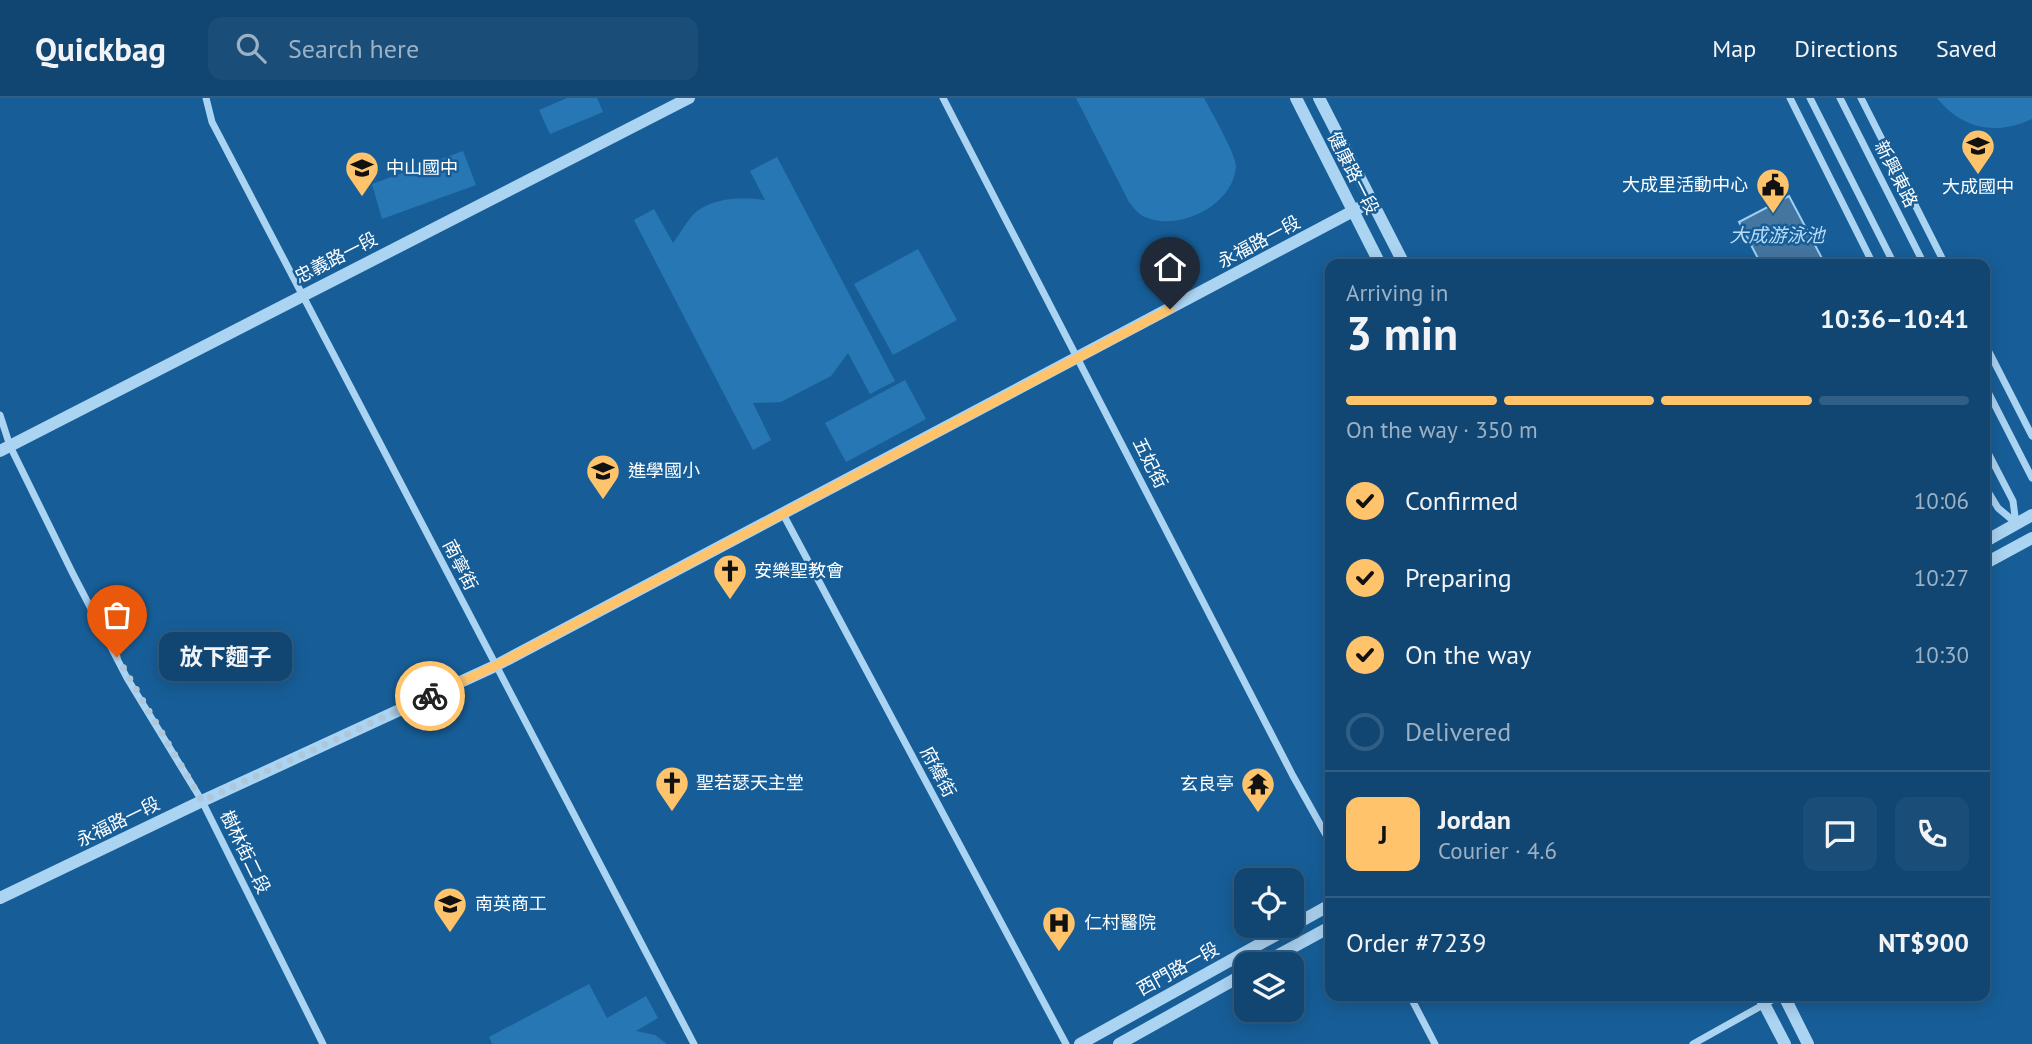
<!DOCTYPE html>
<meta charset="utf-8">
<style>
:root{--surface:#114672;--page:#1a4d77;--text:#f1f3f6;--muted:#9cb1c4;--line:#305e84;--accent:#ffc46b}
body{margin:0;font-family:"PT Sans","Noto Sans TC",sans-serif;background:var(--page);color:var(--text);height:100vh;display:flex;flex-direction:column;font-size:26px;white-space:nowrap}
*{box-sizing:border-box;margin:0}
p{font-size:23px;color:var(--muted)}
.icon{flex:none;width:38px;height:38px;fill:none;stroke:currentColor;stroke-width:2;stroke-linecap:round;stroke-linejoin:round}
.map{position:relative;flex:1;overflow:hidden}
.panel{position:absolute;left:1325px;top:161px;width:665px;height:742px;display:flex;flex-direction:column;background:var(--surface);border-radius:14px;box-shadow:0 4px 18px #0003,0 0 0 2px var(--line)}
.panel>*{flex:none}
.fabs{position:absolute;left:1234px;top:770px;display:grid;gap:14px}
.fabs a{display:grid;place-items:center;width:70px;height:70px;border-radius:14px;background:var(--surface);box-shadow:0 4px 18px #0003,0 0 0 2px var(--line);font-size:35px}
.pin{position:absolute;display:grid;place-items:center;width:60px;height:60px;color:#fff;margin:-72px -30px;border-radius:50% 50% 50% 0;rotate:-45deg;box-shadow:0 0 7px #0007}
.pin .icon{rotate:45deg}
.courier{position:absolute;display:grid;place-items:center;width:70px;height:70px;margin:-35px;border:5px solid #ffc46b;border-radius:50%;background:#fff;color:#222;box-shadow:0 2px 9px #0007}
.bubble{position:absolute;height:49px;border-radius:14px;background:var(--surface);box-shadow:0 4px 18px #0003,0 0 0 2px var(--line);font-size:23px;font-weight:700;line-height:49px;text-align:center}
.head em{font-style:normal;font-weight:700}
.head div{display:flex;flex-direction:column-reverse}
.head{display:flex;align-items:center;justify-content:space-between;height:119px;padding:0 21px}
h1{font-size:46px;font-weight:700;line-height:52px}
.bar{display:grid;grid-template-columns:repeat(4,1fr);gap:10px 7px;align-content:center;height:84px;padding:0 21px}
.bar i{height:9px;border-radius:5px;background:var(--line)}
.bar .selected{background:var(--accent)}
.bar p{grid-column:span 4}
.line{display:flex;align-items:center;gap:18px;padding:0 21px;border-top:2px solid var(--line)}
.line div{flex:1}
.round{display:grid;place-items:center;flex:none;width:74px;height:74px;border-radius:14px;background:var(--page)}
ol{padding:0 21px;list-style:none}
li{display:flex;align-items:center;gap:21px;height:77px}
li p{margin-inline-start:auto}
li .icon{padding:7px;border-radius:50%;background:var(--accent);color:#111;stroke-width:4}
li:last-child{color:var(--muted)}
li i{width:38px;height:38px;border:4px solid var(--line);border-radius:50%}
header{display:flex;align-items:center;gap:42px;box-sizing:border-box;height:98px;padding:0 35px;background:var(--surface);border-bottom:2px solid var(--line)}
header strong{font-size:33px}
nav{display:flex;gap:38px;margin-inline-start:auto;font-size:24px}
.search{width:490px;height:63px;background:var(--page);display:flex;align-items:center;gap:18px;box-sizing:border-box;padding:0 24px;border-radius:14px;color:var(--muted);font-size:26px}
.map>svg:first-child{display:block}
</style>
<header>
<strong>Quickbag</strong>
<div class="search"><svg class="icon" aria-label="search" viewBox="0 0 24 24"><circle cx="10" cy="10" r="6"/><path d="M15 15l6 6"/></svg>Search here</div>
<nav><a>Map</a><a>Directions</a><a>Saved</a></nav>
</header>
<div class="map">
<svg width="2032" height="946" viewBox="0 0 2032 946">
<rect width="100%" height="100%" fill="#175e98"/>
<path fill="#2777b5" d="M567,0h30l6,14 -53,22 -11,-24z
M1076,0h128c7,13 32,57 32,68 -2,39 -57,66 -91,51 -7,-3 -11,-9 -16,-15z
M1937,0h95v21c-37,17 -70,10 -95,-21z
M463,53l13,34 -94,34 -10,-35z
M777,59l118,224 -25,13 -22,-41 -17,23 -50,26 -28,1 18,37 -18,10 -119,-230 20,-11 19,34c6,-8 12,-19 19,-27 18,-19 49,-19 73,-16l-15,-29z
M918,151l39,71 -64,35 -39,-71z
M905,282l21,39 -80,43 -21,-39z
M589,886l18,34 39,-22 12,22 -22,13 19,4 12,9h-175l-3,-7z"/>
<path fill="#4576a0" stroke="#9ecff4" stroke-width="2" d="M1789,98l36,68h-64l-22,-42z"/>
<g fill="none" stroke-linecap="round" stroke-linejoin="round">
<path stroke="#abd3f2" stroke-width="7" d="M206,0l6,24 482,922
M943,0l350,678 37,66
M1790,0l83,166
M1810,0l84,166
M1840,0l84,166
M1861,0l84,166
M1984,244l48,94
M1984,286l48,94
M0,317l10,31 63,128 54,104 75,123 121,243
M1984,347l29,56 3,23
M1984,387l14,23 18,15
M783,416l283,530
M1410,898l25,48
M1693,946l86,-48"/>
<path stroke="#abd3f2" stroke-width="12" d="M1296,0l84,166
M1319,0l85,166
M0,353l689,-353
M1984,444l48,-27
M1984,466l48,-26
M0,800l202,-97 293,-135 877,-465
M1262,866l68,-37
M1760,898l25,48
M1784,898l24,48
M1080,946l250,-139
M1119,946l127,-71"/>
</g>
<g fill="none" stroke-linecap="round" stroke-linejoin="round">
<path stroke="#aec7db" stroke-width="7" stroke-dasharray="0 12.6" d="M117,559l85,144 228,-105"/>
<path stroke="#ffc46b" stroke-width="9" d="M430,598l65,-30 675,-357"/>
</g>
<defs>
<g id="school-pin" transform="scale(1.75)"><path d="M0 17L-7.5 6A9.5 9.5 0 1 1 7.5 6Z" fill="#ffc46b" stroke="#175e98"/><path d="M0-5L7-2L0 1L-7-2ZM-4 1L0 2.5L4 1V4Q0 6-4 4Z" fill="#111"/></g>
<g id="civic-pin" transform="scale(1.75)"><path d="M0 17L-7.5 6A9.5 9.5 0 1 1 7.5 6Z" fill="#ffc46b" stroke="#175e98"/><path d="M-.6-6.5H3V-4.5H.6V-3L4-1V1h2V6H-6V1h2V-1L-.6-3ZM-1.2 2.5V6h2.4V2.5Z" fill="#111"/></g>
<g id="church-pin" transform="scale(1.75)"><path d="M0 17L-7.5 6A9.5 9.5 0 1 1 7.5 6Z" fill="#ffc46b" stroke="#175e98"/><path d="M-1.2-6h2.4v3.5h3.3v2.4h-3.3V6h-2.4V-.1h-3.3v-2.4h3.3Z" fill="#111"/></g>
<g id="temple-pin" transform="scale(1.75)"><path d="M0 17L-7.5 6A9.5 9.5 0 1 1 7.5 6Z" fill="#ffc46b" stroke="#175e98"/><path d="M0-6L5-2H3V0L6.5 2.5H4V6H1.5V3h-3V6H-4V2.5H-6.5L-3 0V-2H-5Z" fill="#111"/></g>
<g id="university-pin" transform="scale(1.75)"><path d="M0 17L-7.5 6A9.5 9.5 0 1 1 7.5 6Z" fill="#ffc46b" stroke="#175e98"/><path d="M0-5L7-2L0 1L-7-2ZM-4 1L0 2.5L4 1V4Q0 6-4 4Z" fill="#111"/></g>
<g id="hospital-pin" transform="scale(1.75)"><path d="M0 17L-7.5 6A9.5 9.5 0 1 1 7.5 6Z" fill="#ffc46b" stroke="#175e98"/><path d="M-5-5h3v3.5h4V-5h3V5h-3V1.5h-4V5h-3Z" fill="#111"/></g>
</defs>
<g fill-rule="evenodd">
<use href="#school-pin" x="1978" y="48"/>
<use href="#school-pin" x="362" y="70"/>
<use href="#civic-pin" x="1773" y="87"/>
<use href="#school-pin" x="603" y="373"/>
<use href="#church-pin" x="730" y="473"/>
<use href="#church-pin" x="672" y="685"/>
<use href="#temple-pin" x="1258" y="686"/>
<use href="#university-pin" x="450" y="806"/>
<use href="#hospital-pin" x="1059" y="825"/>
</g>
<g text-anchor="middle" stroke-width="5" stroke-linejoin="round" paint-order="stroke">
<g font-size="18" fill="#fff" stroke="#175e98" text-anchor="start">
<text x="386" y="76">中山國中</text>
<text x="1748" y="93" text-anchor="end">大成里活動中心</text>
<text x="1978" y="95" text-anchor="middle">大成國中</text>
<text x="628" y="379">進學國小</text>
<text x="754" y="479">安樂聖教會</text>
<text x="696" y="691">聖若瑟天主堂</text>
<text x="1234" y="692" text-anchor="end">玄良亭</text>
<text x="475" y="812">南英商工</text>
<text x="1084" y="831">仁村醫院</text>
</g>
<g font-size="18" fill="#fff" stroke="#175e98">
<text transform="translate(1353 75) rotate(63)" y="6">健康路一段</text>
<text transform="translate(1896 76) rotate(63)" y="6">新興東路</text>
<text transform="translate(1259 144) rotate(-28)" y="6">永福路一段</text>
<text transform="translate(336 160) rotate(-27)" y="6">忠義路一段</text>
<text transform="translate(1150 365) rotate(63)" y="6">五妃街</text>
<text transform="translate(460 467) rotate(63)" y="6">南寧街</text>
<text transform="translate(938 674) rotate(62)" y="6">府緯街</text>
<text transform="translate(118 724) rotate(-26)" y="6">永福路一段</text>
<text transform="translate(245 754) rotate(64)" y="6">樹林街二段</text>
<text transform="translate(1178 871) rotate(-29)" y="6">西門路一段</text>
</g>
<g font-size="19" font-style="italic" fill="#b7dcf8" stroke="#175e98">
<text x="1777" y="144">大成游泳池</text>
</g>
</g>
</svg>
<div class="fabs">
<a><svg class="icon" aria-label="locate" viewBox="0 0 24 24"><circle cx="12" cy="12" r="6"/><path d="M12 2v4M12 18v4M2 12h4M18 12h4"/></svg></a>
<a><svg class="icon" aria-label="layers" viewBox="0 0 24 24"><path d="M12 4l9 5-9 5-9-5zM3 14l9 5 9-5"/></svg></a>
</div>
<div class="pin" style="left:117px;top:559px;background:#ea580c"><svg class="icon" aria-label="bag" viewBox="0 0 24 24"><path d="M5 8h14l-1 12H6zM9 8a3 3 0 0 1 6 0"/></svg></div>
<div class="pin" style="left:1170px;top:211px;background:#1f2937"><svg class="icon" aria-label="home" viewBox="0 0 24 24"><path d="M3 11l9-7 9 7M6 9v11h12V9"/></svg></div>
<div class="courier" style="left:430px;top:598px"><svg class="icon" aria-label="bike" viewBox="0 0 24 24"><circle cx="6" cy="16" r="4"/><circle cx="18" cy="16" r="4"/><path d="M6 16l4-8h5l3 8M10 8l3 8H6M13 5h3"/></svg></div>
<div class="bubble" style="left:159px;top:534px;width:133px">放下麵子</div>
<section class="panel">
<div class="head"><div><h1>3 min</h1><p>Arriving in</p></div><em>10:36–10:41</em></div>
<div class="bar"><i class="selected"></i><i class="selected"></i><i class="selected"></i><i></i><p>On the way · 350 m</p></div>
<ol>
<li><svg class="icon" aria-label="check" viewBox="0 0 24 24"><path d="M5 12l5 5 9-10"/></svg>Confirmed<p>10:06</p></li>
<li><svg class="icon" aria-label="check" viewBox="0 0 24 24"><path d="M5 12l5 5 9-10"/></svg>Preparing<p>10:27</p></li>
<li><svg class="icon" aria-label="check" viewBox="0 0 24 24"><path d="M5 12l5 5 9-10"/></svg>On the way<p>10:30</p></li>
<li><i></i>Delivered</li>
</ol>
<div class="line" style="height:126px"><b class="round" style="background:var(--accent);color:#111">J</b><div><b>Jordan</b><p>Courier · 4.6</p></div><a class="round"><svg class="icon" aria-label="chat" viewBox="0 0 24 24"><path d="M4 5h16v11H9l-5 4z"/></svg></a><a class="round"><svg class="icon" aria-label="phone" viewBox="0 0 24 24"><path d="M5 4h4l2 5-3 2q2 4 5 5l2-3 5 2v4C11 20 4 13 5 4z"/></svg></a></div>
<div class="line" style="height:91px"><div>Order #7239</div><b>NT$900</b></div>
</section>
</div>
